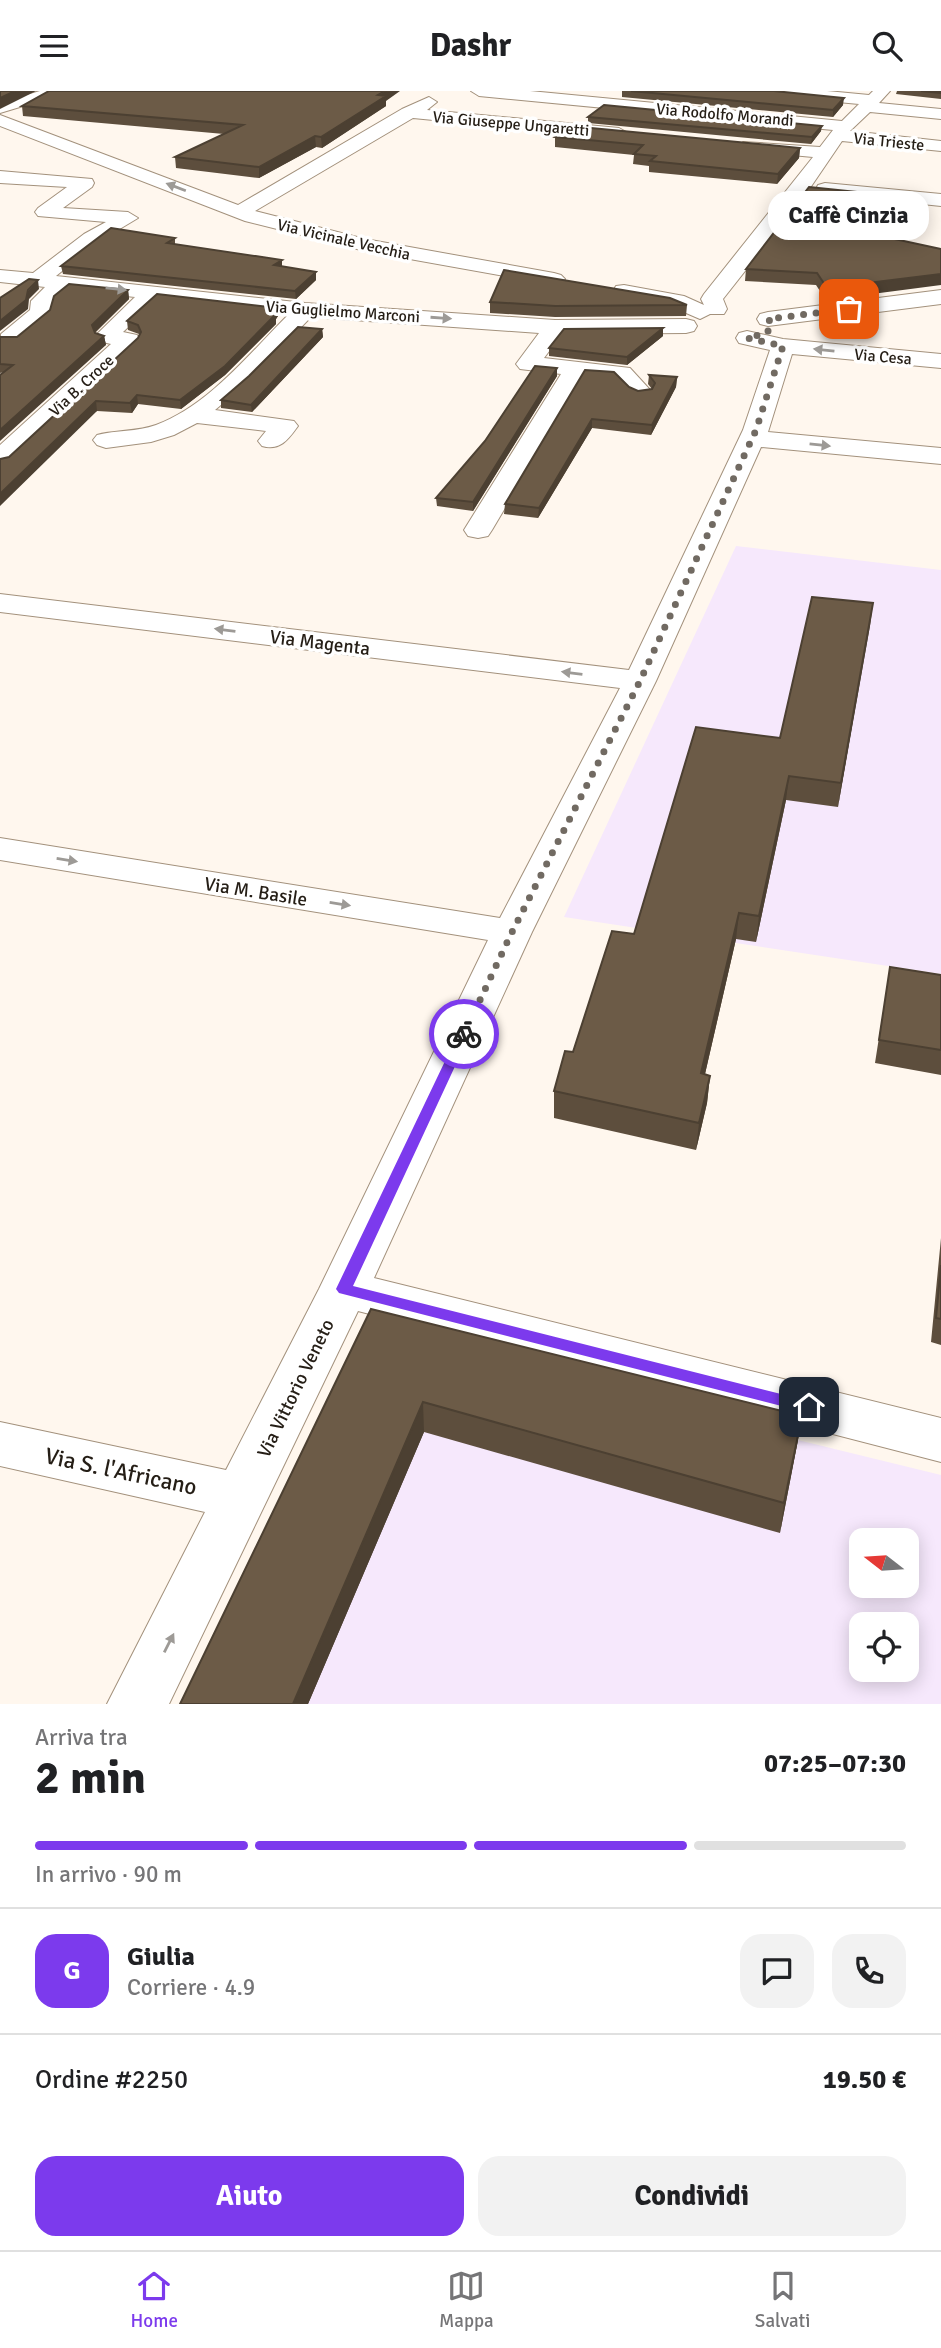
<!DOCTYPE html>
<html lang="it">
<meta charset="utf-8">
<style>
:root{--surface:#fff;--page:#f2f2f2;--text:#202124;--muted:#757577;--line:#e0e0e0;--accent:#7c3aed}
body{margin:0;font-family:Signika,sans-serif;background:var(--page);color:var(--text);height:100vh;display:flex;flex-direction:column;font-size:26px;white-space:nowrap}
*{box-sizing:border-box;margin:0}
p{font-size:23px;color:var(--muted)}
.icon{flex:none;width:38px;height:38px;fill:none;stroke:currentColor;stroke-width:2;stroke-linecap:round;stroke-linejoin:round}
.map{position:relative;height:1613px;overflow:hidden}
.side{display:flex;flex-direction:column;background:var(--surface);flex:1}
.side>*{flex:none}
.needle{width:46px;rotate:287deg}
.tools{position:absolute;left:849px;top:1437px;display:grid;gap:14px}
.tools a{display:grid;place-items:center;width:70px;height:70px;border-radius:14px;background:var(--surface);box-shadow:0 4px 18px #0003;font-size:35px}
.pin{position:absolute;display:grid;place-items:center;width:60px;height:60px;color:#fff;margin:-30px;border-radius:14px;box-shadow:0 4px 10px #0006}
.courier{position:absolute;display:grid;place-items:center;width:70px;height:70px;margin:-35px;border:5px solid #7c3aed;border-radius:50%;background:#fff;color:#222;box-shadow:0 2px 9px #0007}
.bubble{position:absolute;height:49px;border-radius:21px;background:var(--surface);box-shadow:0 4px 18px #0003;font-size:23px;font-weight:700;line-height:49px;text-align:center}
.summary em{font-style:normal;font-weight:700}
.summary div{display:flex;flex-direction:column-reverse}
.summary{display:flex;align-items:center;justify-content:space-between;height:119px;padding:0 35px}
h1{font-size:46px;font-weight:700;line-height:52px}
.bar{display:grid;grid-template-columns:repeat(4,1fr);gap:10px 7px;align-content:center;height:84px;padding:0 35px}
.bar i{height:9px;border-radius:5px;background:var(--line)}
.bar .active{background:var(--accent)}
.bar p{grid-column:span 4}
.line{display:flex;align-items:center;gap:18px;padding:0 35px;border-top:2px solid var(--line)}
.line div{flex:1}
.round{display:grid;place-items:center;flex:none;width:74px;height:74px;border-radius:21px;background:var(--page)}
.primary-button{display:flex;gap:14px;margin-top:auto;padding:14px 35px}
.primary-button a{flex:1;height:80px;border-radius:21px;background:var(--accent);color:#fff;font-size:28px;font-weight:700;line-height:80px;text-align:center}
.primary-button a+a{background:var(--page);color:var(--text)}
header{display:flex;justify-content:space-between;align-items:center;height:91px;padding:0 35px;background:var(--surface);font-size:32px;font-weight:700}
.tabs{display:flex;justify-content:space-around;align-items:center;height:98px;border-top:2px solid var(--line);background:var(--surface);font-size:19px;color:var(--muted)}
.tabs a{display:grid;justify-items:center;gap:4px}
.tabs .active{color:var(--accent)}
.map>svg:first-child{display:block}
</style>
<header><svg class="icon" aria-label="menu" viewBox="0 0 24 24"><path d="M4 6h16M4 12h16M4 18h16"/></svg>Dashr<svg class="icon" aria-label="search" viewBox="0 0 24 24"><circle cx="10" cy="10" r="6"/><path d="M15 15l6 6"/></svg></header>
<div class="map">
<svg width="941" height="1613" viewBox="0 0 941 1613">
<rect width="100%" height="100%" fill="#fff7ee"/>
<path fill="#f6e8fc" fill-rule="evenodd" d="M736,455l205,24v404l-377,-57z
M369,1244l572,140v229h-749zM861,1449h45v45h-45zM861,1533h45v45h-45z"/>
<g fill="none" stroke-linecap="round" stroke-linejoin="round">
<g stroke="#a3917c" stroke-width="2">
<path id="minor" d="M40,0h13l2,3 -2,3 -53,16v-10z
M471,0h59l312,30 17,-17 -85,-8 -8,-5h61l42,4 4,-4h17l-11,12 62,6v10l-71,-7 -20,19 91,10v10l-99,-10 -34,50 -85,108 4,10 -3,5h-14l-10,5 -30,-13 -54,-10 -3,-5 3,-5 8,-1 60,11 20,9 -3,-6 3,-5 109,-137 -64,-6 -9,-5 3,-4 77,5 13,-17 -354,-34z
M429,6l8,5 -10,8 192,18 9,5 -9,5 -206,-20 -158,93 110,28 189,34 7,2 4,4 -4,4 -7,2 -189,-34 -120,-30 -245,-95v-11l238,90 164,-96z
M0,80l92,8 2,4 -2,4 -29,21 65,4 10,6 -40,24 -42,34 249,27 250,17 131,-1 8,2 3,5 -3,5 -8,2 -124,1 -18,24 86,10 22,24 -3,5c-17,4 -23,-6 -34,-18l-32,-3 -91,154 -4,6 -10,2 -10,-2 -4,-6 97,-156 -41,-5 -4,-5 23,-31 -228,-16 -63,65 -33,28 79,11 4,5c-10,14 -18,25 -36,20l-4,-5 8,-10 -69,-8 -23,12 -23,7 -45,6 -9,-3 -4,-5 4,-5c19,-5 40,-3 59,-10 53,-20 93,-71 132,-110l-131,-15 -34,32 14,3 3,5 -3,5 -128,120 -9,2v-22l111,-101 -13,-3 -3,-5 40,-39 -66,-7 -16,13 -4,14 -32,27h-16v-10l29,-24 1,-9 14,-14 -45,-5v-12l33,3 51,-39 22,-12 -68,-6 -3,-4 3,-4 29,-21 -67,-4z
M825,92l116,11v12l-123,-13 -2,-4 2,-4z
M941,199v14l-173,22 -8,-2 -3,-5 3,-5 8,-2z
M747,240l36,8 158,15v14l-149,-14 -24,78 173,16v16l-180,-17 -105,234 -124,251 -158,346 567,140v44l-583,-151 -189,393h-62l98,-192 -205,-46v-44l226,48 93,-181 169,-349 -488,-80v-22l500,80 120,-230 -620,-76v-18l629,76 114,-240 27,-80 -31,-7 -3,-5 3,-5z"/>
</g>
<use href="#minor" fill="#fff" fill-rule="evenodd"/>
</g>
<path fill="#5d4e3d" d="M622,0h152l69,14 -10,12 -211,-20z
M897,0h44v8l-45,-5z
M386,10v5l-64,42 -6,-1 -57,31 -83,-10 -1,-11 49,-23 -201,-18 -1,-10z
M588,26l233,14 -10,13 -223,-21z
M555,46l245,11 -1,10 -22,26 -128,-12v-6l-16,-2 1,-9 -79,-8z
M876,113l-17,27 -33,69 -10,-15 -71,-4 1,-12z
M175,147v6l107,22 34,14 -20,19 -233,-25 -2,-8z
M128,199l1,9 -34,34 9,3 2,9 -106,28v-36h17z
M490,211l197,3 -1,11 -131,1 -65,-4z
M277,217l1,8 -2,3v5l-51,51 -44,34 -43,-5 -6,9 -35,-2 -88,46 129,-119 1,-4 -11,-4 -1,-9z
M322,238l1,8 -71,75 -31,-4v-8z
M663,245l-36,29 -78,-9v-8z
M557,277v8l-84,135 -36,-5 -1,-8z
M585,279l53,21 14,-2 -4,-5 1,-9 28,2 -1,10 -25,48 -59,-7 -54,90 -34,-4 1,-10z
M873,512l-35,204 -52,-7 -30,142 -20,-3 -31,135 5,2 -3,27 -11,47 -142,-32v-27l80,-157 146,-196z
M890,876l51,8v100l-66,-12z
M941,1147v107l-10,-3z
M371,1218l431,107 -5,29 -17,88 -356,-101 -116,272h-128z"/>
<path fill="#4c4032" d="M15,0h21l-36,18v-11z
M385,0h15l-14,10v5l-64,42 -1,-11z
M844,7l-1,7 -10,12v-7z
M822,35l-1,5 -10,13 1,-7z
M315,45l1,11 -57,31v-11z
M800,57l-1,10 -22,26 1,-10z
M877,103l-1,10 -24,37 1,-11z
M282,169v9l-8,-4z
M316,181v8l-20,19 -1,-8z
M941,183v11l-115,15 1,-12z
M38,189l1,9 -10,10 -1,10 -28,22v-10z
M128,199l1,9 -36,35 -1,-9z
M277,217l1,8 -2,3v5l-51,51 -44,34 -1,-9z
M663,237v8l-36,29v-8z
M322,238l1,8 -71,75 -1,-7z
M104,245l2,9 -106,96v-11z
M557,277v8l-84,135v-9z
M677,286l-1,10 -25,48 1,-10z
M137,304l1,9 -6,9 -2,-10z
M96,310l1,10 -97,95v-12z
M592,328v9l-54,90 1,-10z
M873,512l-3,23 -32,181 3,-24z
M789,685l-3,24 -30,142 3,-26z
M739,822l-3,26 -37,161 2,-27z
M710,985l-3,27 -11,47 3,-27z
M423,1311l1,30 -116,272h-15z
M802,1325l-5,29 -17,88 4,-30z"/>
<path fill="#6c5b47" stroke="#4c4032" stroke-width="2" d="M0,0h15l-15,7z
M49,0h336l-7,4 8,1 -65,41 -6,-1 -56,31 -84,-10 68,-32 -221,-19z
M631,0h143l70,7 -11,12z
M921,0h20v2z
M604,14l218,21 -10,11 -224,-20z
M570,35l230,22 -22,26 -128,-13 6,-5 -22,-2 9,-9 -88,-8z
M809,96l68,7 -24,36 88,19v25l-114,14 -10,-15 -71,-4z
M111,137l64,10 -8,5 115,17 -8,5 42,7 -21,19 -234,-25z
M504,179l166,28 17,7 -132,1 -65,-4z
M29,188l9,1 -10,10 -2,10 -26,21v-23z
M69,193l59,6 -36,35 3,8 9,3 -104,94v-55l13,-10 -13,-1v-27h17l33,-27 4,-14z
M157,203l120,14 -7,6 5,1 -50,51 -45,34 -43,-5 -7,8 -34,-2 -96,93v-35l9,-2 129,-119 3,-6 -3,-7 -11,-4z
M298,236l24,2 -71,76 -30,-5 28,-24z
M663,237l-36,29 -78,-9 15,-19z
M535,275l22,2 -84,134 -37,-4 49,-57z
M585,279l29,2 15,15 9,4 14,-2 3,-6 -6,-8 28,2 -25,48 -60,-6 -53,89 -34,-4z
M812,506l61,6 -32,180 -52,-7 -30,140 -20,-3 -38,160 9,3 -11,47 -145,-32 11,-40 8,1 39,-121 22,3 62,-207 84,11z
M890,876l51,8v75l-62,-10z
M941,1174v54l-5,-1z
M371,1218l431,107 -18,87 -361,-101 -130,302h-113z"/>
<defs><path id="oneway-solid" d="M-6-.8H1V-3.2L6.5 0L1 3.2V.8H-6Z" transform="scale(1.75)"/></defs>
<g fill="#9d9a96">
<use href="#oneway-solid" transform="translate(176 96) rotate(-159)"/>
<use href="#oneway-solid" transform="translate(116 198) rotate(6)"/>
<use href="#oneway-solid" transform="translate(441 227) rotate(4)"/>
<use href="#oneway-solid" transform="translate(824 259) rotate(-174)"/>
<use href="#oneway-solid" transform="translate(820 354) rotate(6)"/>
<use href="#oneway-solid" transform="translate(225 539) rotate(-173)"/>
<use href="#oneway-solid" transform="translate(572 582) rotate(-173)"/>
<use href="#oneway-solid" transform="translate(67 769) rotate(9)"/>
<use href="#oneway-solid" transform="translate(340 813) rotate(9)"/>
<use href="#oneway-solid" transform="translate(169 1552) rotate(-63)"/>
</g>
<path fill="#7c3aed" d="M464,939l6,4 -117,252 456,115 8,6 -2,5 -6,1 -470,-120 -3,-4 122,-255z"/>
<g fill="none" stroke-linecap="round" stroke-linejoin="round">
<path stroke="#716a62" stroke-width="7" stroke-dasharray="0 12.6" d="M464,943l48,-102 128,-251 116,-251 27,-84 -36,-8 20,-5 5,-10 -4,-4 81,-10"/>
</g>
<g text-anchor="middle" stroke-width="7" stroke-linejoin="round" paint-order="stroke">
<g font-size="16" fill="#251e16" stroke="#fff">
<text transform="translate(725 23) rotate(5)" y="6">Via Rodolfo Morandi</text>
<text transform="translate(511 32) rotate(5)" y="6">Via Giuseppe Ungaretti</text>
<text transform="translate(889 50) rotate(6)" y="6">Via Trieste</text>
<text transform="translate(344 148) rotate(13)" y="6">Via Vicinale Vecchia</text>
<text transform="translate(343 220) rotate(4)" y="6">Via Guglielmo Marconi</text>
<text transform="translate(883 265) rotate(5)" y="6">Via Cesa</text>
<text transform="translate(81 294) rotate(-43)" y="6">Via B. Croce</text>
</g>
<g font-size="19" fill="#251e16" stroke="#fff">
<text transform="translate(320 551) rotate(7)" y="7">Via Magenta</text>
<text transform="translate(256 800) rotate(9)" y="7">Via M. Basile</text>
<text transform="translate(295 1297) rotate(-64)" y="7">Via Vittorio Veneto</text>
</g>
<g font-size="23" fill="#251e16" stroke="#fff">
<text transform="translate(121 1380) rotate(12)" y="8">Via S. l'Africano</text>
</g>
</g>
</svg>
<div class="tools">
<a><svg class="needle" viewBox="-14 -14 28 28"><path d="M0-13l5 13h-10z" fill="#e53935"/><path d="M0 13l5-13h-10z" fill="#757577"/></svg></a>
<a><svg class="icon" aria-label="locate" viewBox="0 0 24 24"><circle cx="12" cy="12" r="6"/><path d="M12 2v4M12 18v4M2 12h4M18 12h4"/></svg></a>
</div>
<div class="pin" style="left:849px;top:218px;background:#ea580c"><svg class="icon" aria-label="bag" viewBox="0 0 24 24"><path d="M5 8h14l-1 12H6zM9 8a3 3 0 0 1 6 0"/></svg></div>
<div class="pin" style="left:809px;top:1316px;background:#1f2937"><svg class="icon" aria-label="home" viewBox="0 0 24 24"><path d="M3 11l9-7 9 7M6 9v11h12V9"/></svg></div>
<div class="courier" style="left:464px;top:943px"><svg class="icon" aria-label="bike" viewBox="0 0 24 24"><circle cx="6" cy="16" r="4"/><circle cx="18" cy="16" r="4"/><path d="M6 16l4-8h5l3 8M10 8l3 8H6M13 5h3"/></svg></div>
<div class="bubble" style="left:768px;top:100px;width:161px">Caffè Cinzia</div>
</div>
<section class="side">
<div class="summary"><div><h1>2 min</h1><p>Arriva tra</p></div><em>07:25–07:30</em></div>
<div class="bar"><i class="active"></i><i class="active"></i><i class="active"></i><i></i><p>In arrivo · 90 m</p></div>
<div class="line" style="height:126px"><b class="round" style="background:var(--accent);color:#fff">G</b><div><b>Giulia</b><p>Corriere · 4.9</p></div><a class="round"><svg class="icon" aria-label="chat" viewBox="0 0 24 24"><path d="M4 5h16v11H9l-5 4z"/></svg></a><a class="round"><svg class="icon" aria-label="phone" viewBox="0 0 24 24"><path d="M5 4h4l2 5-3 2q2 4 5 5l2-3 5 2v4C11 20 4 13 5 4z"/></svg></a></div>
<div class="line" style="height:91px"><div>Ordine #2250</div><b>19.50 €</b></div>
<div class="primary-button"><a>Aiuto</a><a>Condividi</a></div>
</section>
<nav class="tabs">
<a class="active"><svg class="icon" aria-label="home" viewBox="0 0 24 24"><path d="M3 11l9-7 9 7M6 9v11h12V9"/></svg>Home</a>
<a><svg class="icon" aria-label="map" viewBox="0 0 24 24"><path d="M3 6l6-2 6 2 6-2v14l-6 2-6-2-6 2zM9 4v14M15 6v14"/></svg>Mappa</a>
<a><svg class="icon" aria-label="saved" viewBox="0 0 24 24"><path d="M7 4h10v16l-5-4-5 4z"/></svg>Salvati</a>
</nav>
